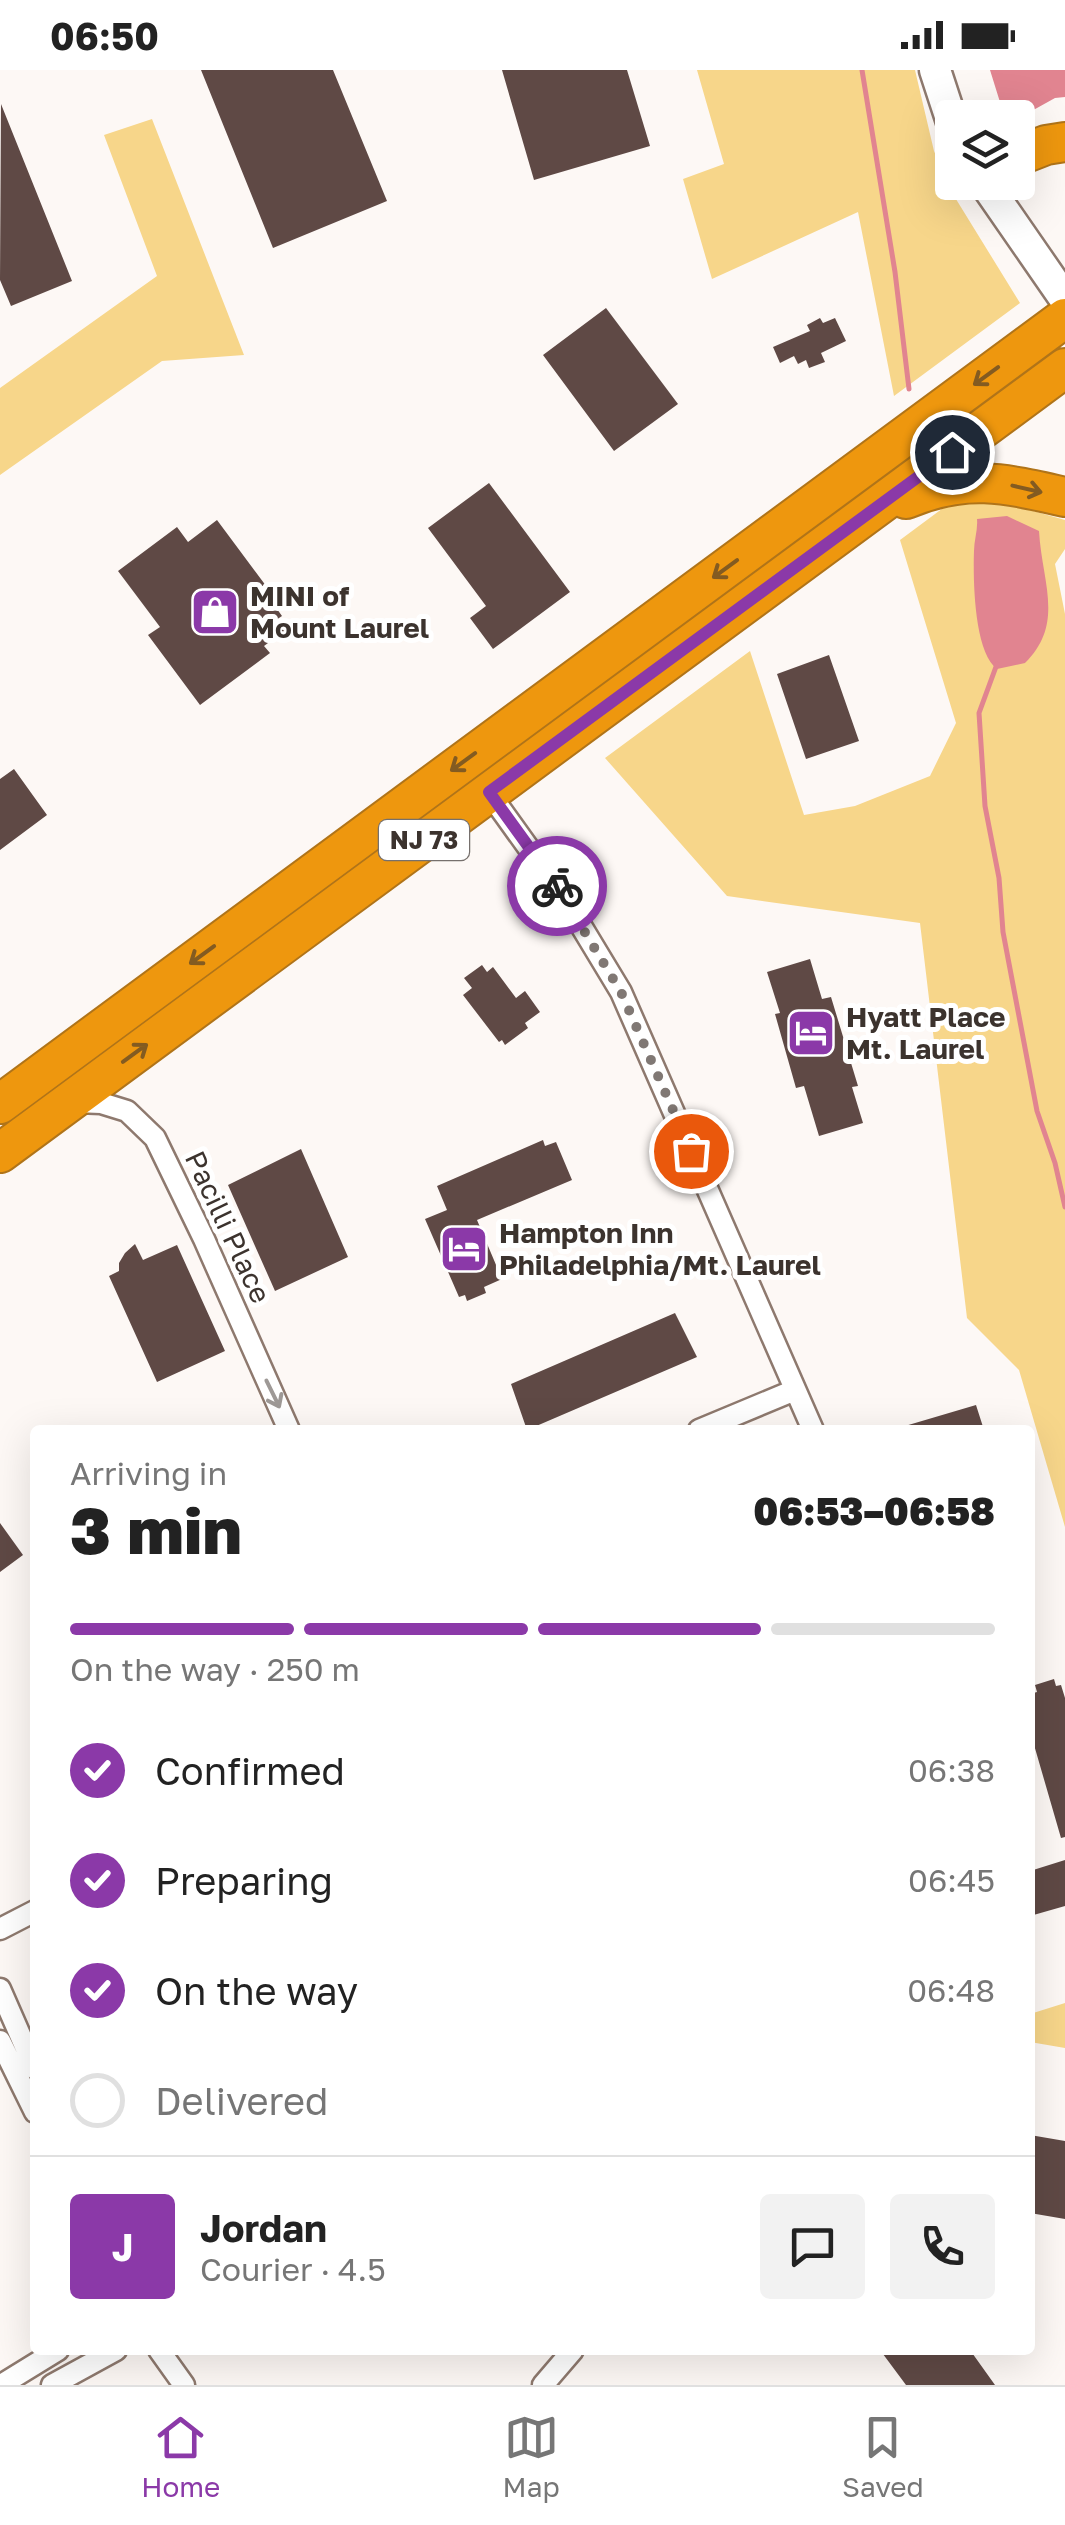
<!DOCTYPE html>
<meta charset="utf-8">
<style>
:root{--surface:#fff;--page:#f2f2f2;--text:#222;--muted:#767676;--line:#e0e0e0;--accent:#8b39a8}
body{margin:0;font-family:"Golos Text",sans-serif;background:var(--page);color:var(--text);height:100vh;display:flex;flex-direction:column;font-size:38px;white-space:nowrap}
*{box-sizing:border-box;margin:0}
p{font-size:32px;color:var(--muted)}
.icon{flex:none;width:55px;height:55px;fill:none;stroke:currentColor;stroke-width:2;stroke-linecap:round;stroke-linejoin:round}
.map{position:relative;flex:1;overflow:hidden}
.details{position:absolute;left:30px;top:1355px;width:1005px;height:930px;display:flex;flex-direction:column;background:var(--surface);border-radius:10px;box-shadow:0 10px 40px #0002}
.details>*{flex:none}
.controls{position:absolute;left:935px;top:30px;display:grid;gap:20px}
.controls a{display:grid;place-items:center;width:100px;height:100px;border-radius:10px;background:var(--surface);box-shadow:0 10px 40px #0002;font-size:50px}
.pin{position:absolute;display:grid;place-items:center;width:85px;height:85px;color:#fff;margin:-42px;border:5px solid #fff;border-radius:50%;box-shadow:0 2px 10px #0007}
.courier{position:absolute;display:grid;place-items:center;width:100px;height:100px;margin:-50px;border:8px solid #8b39a8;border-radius:50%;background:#fff;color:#222;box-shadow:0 2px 12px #0007}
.overview em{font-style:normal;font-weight:800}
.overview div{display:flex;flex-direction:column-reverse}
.overview{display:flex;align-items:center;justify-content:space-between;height:170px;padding:0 40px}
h1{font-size:65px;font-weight:800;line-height:75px}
.bar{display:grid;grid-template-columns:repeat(4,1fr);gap:15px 10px;align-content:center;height:120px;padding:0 40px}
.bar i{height:12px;border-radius:8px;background:var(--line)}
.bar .active{background:var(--accent)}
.bar p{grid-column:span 4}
.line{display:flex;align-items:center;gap:25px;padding:0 40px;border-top:2px solid var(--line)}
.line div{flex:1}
.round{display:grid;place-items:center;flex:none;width:105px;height:105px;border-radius:10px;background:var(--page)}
ol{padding:0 40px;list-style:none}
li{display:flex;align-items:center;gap:30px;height:110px}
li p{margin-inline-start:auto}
li .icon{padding:10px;border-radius:50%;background:var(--accent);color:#fff;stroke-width:4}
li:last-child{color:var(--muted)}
li i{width:55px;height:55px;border:5px solid var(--line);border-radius:50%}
.status{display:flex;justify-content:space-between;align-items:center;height:70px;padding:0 50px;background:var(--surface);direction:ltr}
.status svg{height:28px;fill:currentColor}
.tab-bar{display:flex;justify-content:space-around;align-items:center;height:140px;border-top:2px solid var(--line);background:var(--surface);font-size:28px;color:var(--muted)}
.tab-bar a{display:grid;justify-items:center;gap:5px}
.tab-bar .active{color:var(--accent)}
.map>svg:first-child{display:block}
</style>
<div class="status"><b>06:50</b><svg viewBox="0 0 49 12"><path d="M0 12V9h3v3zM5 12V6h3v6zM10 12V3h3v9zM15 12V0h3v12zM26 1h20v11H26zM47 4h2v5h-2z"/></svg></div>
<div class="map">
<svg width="1065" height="2315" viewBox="0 0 1065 2315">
<rect width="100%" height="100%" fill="#fdf8f5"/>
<path fill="#f7d68a" d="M697,0h218l19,81 17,40 69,112 -126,93 -36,-184 -146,67 -29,-100 41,-15z
M152,49l92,236 -82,6 -162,114v-87l157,-112 -53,-141z
M997,398l-6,31 74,21v29l-10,15 10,50v913l-46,-157 -52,-52 -47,-395 -193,-27 -122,-138 145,-107 54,164 51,-9 75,-30 26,-53 -56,-183z
M1065,1933v45l-35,-6v-28z"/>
<path fill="#e18490" d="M990,0h75v27l-10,1 -36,20 -15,-3z
M1007,446l32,15c3,52 26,92 -14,132l-28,6c-23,-17 -24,-89 -23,-118 0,-11 4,-21 3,-32z"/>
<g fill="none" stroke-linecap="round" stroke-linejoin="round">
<path stroke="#e18490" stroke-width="5" d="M862,0l33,202 14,117
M997,594l-18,49 6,93 14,72 4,54 34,179 18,52 10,44"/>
</g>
<path fill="#5f4945" d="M201,0h132l54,131 -114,47z
M502,0h125l23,76 -116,34z
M1,34l71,177 -61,25 -11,-26z
M606,238l72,96 -64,47 -71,-96z
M820,248l3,5 12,-5 11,23 -25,12 4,9 -16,6 -3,-8 -8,4 -4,-8 -14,7 -7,-16 37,-16 -3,-6z
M489,413l81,109 -77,57 -23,-31 16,-12 -58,-78z
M217,450l64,86 -4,3 5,7 -6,4 8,11 -20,15 6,7 -70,52 -52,-70 12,-8 -42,-56 59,-44 11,15z
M829,585l30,86 -53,18 -29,-85z
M14,699l33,46 -47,35v-71z
M810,889l12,40 9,-2 27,89 -6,1 11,36 -44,13 -15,-50 -8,2 -21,-74 5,-1 -13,-41z
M482,895l5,7 6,-5 23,31 9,-7 15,21 -15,11 3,5 -23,17 -3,-5 -3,2 -36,-47 9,-7 -8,-10z
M543,1070l2,6 11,-4 16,38 -95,40 25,59 -18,8 2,6 -19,8 -2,-6 -6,2 -34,-78 22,-9 -10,-24z
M301,1079l47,108 -73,34 -47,-106z
M135,1174l8,16 34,-15 48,106 -68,31 -48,-106 10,-5v-8l6,-10z
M675,1243l22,44 -170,73 -16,-46z
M976,1335l8,25h-78l-1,-4z
M0,1453l23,32 -23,17z
M1054,1609l2,7 5,-1 4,13v139l-4,1 -31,-107v-37l7,-2 -2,-7z
M1065,1790v46l-35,10v-45z
M1030,2065l35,6v78l-35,-6z
M880,2280h90l25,35h-89z"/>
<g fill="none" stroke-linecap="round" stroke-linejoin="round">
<g stroke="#8e796e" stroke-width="25">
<path id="street" d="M489,723l74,103 58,96 192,438
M76,1032l25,1 26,8 28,27 49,101 85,191
M699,1360l96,-40
M0,1859l35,-18
M0,1919l35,80
M0,1971l35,71
M159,2280l25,35
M1,2315l57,-35
M52,2315l64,-35
M543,2315l30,-35"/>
</g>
<g stroke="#8e796e" stroke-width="35">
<path id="secondary" d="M935,0l17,52
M984,112l81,117"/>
</g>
<g stroke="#b07419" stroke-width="42">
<path id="highway" d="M1018,86l28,-11 19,-3
M906,429c60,-25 98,-16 159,-2
M0,1034l1065,-786
M0,1083l1065,-785"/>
</g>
<use href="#street" stroke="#fff" stroke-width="20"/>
<use href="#secondary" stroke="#fff" stroke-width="30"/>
<use href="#highway" stroke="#ee970e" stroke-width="38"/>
</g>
<defs><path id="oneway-shaft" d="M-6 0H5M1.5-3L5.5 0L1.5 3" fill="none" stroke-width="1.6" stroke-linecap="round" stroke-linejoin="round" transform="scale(2.5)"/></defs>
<g stroke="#835b21">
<use href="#oneway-shaft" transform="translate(986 306) rotate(144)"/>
<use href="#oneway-shaft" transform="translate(1027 419) rotate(13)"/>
<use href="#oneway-shaft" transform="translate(725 499) rotate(144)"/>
<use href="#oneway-shaft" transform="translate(463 692) rotate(144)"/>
<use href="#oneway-shaft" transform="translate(202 885) rotate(144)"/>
<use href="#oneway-shaft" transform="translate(135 983) rotate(-36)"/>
</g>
<use stroke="#9e9996" href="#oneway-shaft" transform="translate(273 1324) rotate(64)"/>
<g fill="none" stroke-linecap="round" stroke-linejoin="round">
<path stroke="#807874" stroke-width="10" stroke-dasharray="0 18" d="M557,816l64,106 70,159"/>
<path stroke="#8b39a8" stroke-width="12" d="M557,816l-68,-94 463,-340"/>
</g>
<defs>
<g id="shop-square" transform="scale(2.5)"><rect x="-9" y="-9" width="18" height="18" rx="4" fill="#8b39a8" stroke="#fff"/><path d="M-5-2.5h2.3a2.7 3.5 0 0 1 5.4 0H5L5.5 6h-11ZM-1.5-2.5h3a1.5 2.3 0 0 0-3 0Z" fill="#fff"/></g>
<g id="hotel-square" transform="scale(2.5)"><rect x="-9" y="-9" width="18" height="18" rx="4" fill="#8b39a8" stroke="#fff"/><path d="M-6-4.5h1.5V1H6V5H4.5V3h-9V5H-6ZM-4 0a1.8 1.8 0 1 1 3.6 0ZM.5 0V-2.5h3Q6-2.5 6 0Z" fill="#fff"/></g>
</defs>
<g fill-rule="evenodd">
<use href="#shop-square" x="215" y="542"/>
<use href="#hotel-square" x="811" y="963"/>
<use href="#hotel-square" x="464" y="1179"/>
</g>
<g text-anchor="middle" stroke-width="10" stroke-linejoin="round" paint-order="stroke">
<rect fill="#fff" stroke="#76706d" stroke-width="2.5" x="379" y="750" width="90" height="40" rx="8"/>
<g font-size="25" font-weight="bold" fill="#3c332e">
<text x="424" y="779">NJ 73</text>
</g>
<g font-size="28" font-weight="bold" fill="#3c332e" stroke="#fff" text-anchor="start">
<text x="250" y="536">MINI of<tspan x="250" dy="32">Mount Laurel</tspan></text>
<text x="846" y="957">Hyatt Place<tspan x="846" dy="32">Mt. Laurel</tspan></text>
<text x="499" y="1173">Hampton Inn<tspan x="499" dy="32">Philadelphia/Mt. Laurel</tspan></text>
</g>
<g font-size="28" fill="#3c332e" stroke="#fff">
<text transform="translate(228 1157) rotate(65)" y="10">Pacilli Place</text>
</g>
</g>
</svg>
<div class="controls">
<a><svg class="icon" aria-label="layers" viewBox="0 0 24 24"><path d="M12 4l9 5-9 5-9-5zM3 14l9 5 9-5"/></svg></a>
</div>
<div class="pin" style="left:691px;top:1081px;background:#ea580c"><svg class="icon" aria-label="bag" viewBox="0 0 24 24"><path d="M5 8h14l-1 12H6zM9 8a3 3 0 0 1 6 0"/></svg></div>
<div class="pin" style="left:952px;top:382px;background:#1f2937"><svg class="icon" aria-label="home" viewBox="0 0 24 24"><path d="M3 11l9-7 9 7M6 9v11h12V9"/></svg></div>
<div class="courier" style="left:557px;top:816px"><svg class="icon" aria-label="bike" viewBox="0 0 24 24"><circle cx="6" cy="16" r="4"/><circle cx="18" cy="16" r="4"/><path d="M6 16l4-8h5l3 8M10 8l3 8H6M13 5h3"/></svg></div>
<section class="details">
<div class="overview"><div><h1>3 min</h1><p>Arriving in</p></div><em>06:53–06:58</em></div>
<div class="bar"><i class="active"></i><i class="active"></i><i class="active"></i><i></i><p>On the way · 250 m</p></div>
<ol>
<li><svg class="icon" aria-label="check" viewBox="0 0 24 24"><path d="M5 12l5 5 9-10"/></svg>Confirmed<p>06:38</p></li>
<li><svg class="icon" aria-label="check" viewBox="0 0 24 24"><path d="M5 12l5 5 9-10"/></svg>Preparing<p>06:45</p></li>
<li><svg class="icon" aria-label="check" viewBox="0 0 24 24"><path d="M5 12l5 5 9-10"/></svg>On the way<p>06:48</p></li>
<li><i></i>Delivered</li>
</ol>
<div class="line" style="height:180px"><b class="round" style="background:var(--accent);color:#fff">J</b><div><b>Jordan</b><p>Courier · 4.5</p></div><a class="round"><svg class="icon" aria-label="chat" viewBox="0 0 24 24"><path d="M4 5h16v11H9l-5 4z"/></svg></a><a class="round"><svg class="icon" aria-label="phone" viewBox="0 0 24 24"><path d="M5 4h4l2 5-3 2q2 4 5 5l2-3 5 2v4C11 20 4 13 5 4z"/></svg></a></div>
</section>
</div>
<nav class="tab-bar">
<a class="active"><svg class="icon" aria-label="home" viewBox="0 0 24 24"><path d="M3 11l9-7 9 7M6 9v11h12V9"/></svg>Home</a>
<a><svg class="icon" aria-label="map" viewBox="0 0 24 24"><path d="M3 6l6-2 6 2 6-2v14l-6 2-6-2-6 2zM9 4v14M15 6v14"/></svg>Map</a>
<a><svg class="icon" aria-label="saved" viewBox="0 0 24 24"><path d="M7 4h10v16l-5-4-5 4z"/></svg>Saved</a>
</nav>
